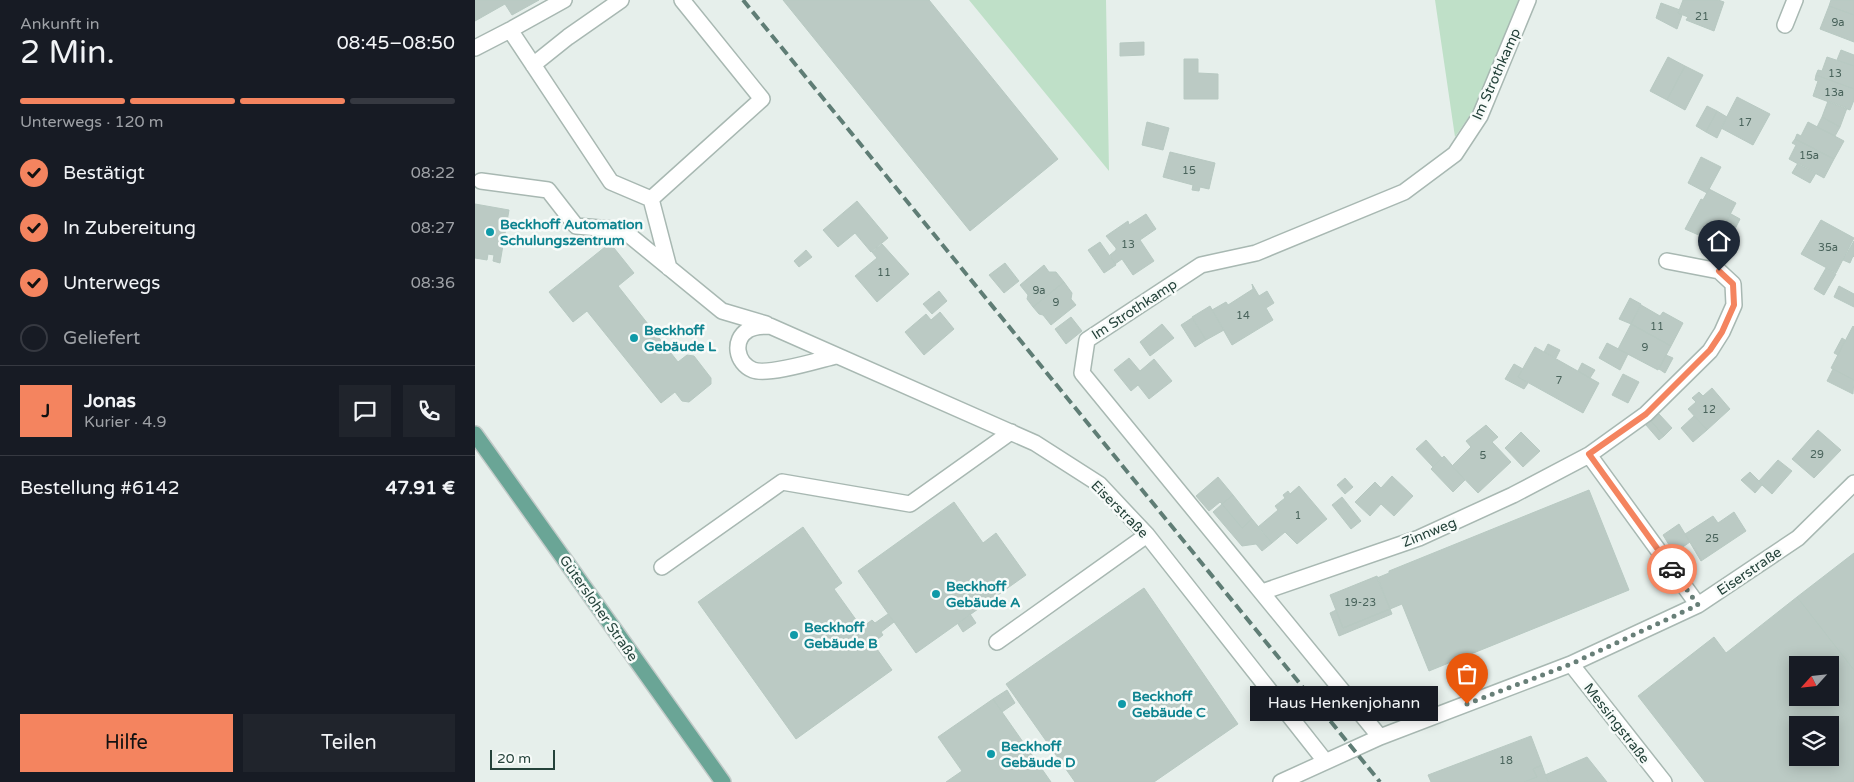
<!DOCTYPE html>
<html lang="de">
<meta charset="utf-8">
<style>
:root{--surface:#171b24;--page:#20242c;--text:#f1f3f6;--muted:#9ea1a6;--line:#363941;--accent:#f4845f}
body{margin:0;font-family:"Varela Round",sans-serif;background:var(--page);color:var(--text);height:100vh;display:flex;flex-direction:column;font-size:19px;white-space:nowrap}
*{box-sizing:border-box;margin:0}
p{font-size:16px;color:var(--muted)}
.icon{flex:none;width:28px;height:28px;fill:none;stroke:currentColor;stroke-width:2;stroke-linecap:round;stroke-linejoin:round}
.map{position:relative;flex:1;overflow:hidden}
.drawer{display:flex;flex-direction:column;background:var(--surface);width:475px}
.drawer>*{flex:none}
.needle{width:32px;rotate:243deg}
.tools{position:absolute;left:1314px;top:656px;display:grid;gap:10px}
.tools a{display:grid;place-items:center;width:50px;height:50px;border-radius:0px;background:var(--surface);box-shadow:0 2px 12px #0003;font-size:25px}
.scale{position:absolute;left:15px;bottom:12px;width:65px;box-sizing:border-box;padding-left:5px;border:2px solid #24423a;border-top:0;font-size:14px;line-height:18px;white-space:nowrap;color:#24423a;-webkit-text-stroke:4px #f7fbf9;paint-order:stroke}
.pin{position:absolute;display:grid;place-items:center;width:42px;height:42px;color:#fff;margin:-51px -21px;border-radius:50% 50% 50% 0;rotate:-45deg;box-shadow:0 0 5px #0007}
.pin .icon{rotate:45deg}
.courier{position:absolute;display:grid;place-items:center;width:50px;height:50px;margin:-25px;border:4px solid #f4845f;border-radius:50%;background:#fff;color:#222;box-shadow:0 1px 6px #0007}
.bubble{position:absolute;height:35px;border-radius:0px;background:var(--surface);box-shadow:0 2px 12px #0003;font-size:16px;font-weight:600;line-height:35px;text-align:center}
.headline em{font-style:normal;font-weight:600}
.headline div{display:flex;flex-direction:column-reverse}
.headline{display:flex;align-items:center;justify-content:space-between;height:85px;padding:0 20px}
h1{font-size:32px;font-weight:600;line-height:38px}
.bar{display:grid;grid-template-columns:repeat(4,1fr);gap:8px 5px;align-content:center;height:60px;padding:0 20px}
.bar i{height:6px;border-radius:4px;background:var(--line)}
.bar .active{background:var(--accent)}
.bar p{grid-column:span 4}
.line{display:flex;align-items:center;gap:12px;padding:0 20px;border-top:1px solid var(--line)}
.line div{flex:1}
.round{display:grid;place-items:center;flex:none;width:52px;height:52px;border-radius:0px;background:var(--page)}
ol{padding:0 20px;list-style:none}
li{display:flex;align-items:center;gap:15px;height:55px}
li p{margin-inline-start:auto}
li .icon{padding:5px;border-radius:50%;background:var(--accent);color:#111;stroke-width:4}
li:last-child{color:var(--muted)}
li i{width:28px;height:28px;border:2px solid var(--line);border-radius:50%}
.cta{display:flex;gap:10px;margin-top:auto;padding:10px 20px}
.cta a{flex:1;height:58px;border-radius:0px;background:var(--accent);color:#111;font-size:20px;font-weight:600;line-height:58px;text-align:center}
.cta a+a{background:var(--page);color:var(--text)}
main{display:flex;flex:1;min-height:0}
.map>svg:first-child{display:block}
</style>
<main>
<section class="drawer">
<div class="headline"><div><h1>2 Min.</h1><p>Ankunft in</p></div><em>08:45–08:50</em></div>
<div class="bar"><i class="active"></i><i class="active"></i><i class="active"></i><i></i><p>Unterwegs · 120 m</p></div>
<ol>
<li><svg class="icon" aria-label="check" viewBox="0 0 24 24"><path d="M5 12l5 5 9-10"/></svg>Bestätigt<p>08:22</p></li>
<li><svg class="icon" aria-label="check" viewBox="0 0 24 24"><path d="M5 12l5 5 9-10"/></svg>In Zubereitung<p>08:27</p></li>
<li><svg class="icon" aria-label="check" viewBox="0 0 24 24"><path d="M5 12l5 5 9-10"/></svg>Unterwegs<p>08:36</p></li>
<li><i></i>Geliefert</li>
</ol>
<div class="line" style="height:90px"><b class="round" style="background:var(--accent);color:#111">J</b><div><b>Jonas</b><p>Kurier · 4.9</p></div><a class="round"><svg class="icon" aria-label="chat" viewBox="0 0 24 24"><path d="M4 5h16v11H9l-5 4z"/></svg></a><a class="round"><svg class="icon" aria-label="phone" viewBox="0 0 24 24"><path d="M5 4h4l2 5-3 2q2 4 5 5l2-3 5 2v4C11 20 4 13 5 4z"/></svg></a></div>
<div class="line" style="height:65px"><div>Bestellung #6142</div><b>47.91 €</b></div>
<div class="cta"><a>Hilfe</a><a>Teilen</a></div>
</section>
<div class="map">
<svg width="1379" height="782" viewBox="0 0 1379 782">
<rect width="100%" height="100%" fill="#e6efeb"/>
<path fill="#bfe0c8" d="M494,0h137l3,171z
M960,0h85l-45,108 -20,29z"/>
<path fill="#bbcac4" stroke="#b8c9c2" fill-rule="evenodd" d="M0,0h64l-27,15 -7,-11 -30,17z
M308,0h146l129,159 -88,72z
M1208,0h35l6,2 -10,29 -28,-11 2,-3 -10,-4z
M1356,0h23v15l-25,-9z
M1186,3l19,7 -2,3 4,2 -5,14 -21,-11z
M1354,6l25,9v27l-34,-13z
M669,42v13l-24,1v-13z
M1366,50l13,5v11l-17,-6z
M1193,57l17,9 -18,34 -17,-9z
M1352,57l27,9v23l-38,-14 2,-5 4,1z
M709,59h14v14l20,1v25h-34z
M1210,66l18,9 -18,35 -18,-10z
M1341,75l38,14v11l-4,10 -37,-14 5,-15 -3,-1z
M1262,97l33,17 -17,31 -32,-17z
M1353,101l19,7 -7,19 -18,-10z
M1232,106l10,5 -11,21 -10,-6z
M1242,111l10,6 -10,21 -11,-6z
M1347,117l18,10 -5,9 -18,-9z
M672,122l22,6 -6,22 -21,-5z
M1333,122l36,19 -10,18 -39,-20 2,-5 4,2z
M1320,139l39,20 -10,19 -35,-19 7,-14 -4,-2z
M695,152l45,11 -6,26 -9,-2 -1,4 -7,-1 1,-5 -30,-8z
M1226,157l20,10 -14,26 -19,-10z
M1323,163l18,10 -6,10 -18,-10z
M1234,189l27,14 -14,27 10,5 -6,12 -41,-18 16,-30 2,1z
M382,201l31,37 -17,14 -16,-19 -17,14 -15,-17z
M0,204l34,6 -9,53 -7,-2 1,-6 -6,-1 -1,6 -12,-2z
M671,214l10,15 -16,11 14,21 -21,14 -11,-16 -7,5 -5,-9 6,-5v-2l-10,-12 22,-15 1,4z
M1256,214l9,5 -8,16 -10,-5z
M1346,220l33,18 -18,35 -35,-19z
M1379,241v16l-1,-1 -3,7 -7,-3z
M625,242l16,23 -12,8 -16,-23z
M135,243l24,30 -16,13 60,76 9,-7 7,1 17,22v6l-22,18 -7,-1 -7,-9 -14,11 -74,-92 -14,11 -24,-30z
M407,244l27,30 -32,28 -22,-26 22,-18 -5,-6z
M331,250l6,7 -13,10 -5,-6z
M530,263l14,18 -15,12 -15,-18z
M569,265l5,7h7l8,10 -31,25 -6,-8 1,-4 -8,-10z
M1351,268l10,6 -12,21 -10,-6z
M589,282l8,11 -1,6 5,6 -25,20 -8,-10 -4,-1 -6,-7z
M777,284l7,12 8,-5 7,12 -8,5 7,12 -41,25 -20,-35 14,-8 2,3 25,-16z
M1364,286l15,8v13l-20,-10z
M464,291l8,10 -15,13 -9,-10z
M1155,298l11,6 -10,20 -12,-5z
M1166,305l19,11 3,-4 20,11 -12,23 -40,-22z
M735,306l14,24 -18,10 -14,-23z
M465,312l14,17 -30,26 -19,-23 21,-18 5,6z
M596,317l11,14 -16,13 -11,-15z
M717,318l14,22 -11,7 -14,-22z
M687,324l12,14 -24,18 -10,-14z
M1156,324l40,22 -13,24 -40,-21z
M1378,326l1,1v53l-23,-12z
M1367,338l3,2 -7,15 -4,-2z
M1132,343l21,11 -8,16 -21,-12z
M1073,344l12,6 -4,8 -12,-6z
M1060,347l64,36 -16,30 -65,-36z
M1191,355l7,3 -8,15 -6,-4z
M654,358l11,13 14,-12 18,22 -23,18 -11,-14 -7,6 -17,-21z
M1107,363l13,7 -5,8 -12,-7z
M1039,364l9,5 -5,8 10,6 -4,6 -19,-10z
M1358,369l21,11 -1,14 -26,-13z
M1148,374l16,8 -11,21 -16,-8z
M1237,388l18,21 -23,21 -19,-21 8,-7 -4,-4 7,-6 4,4z
M1184,414l13,14 -8,8 -13,-15z
M1219,416l13,14 -14,12 -12,-14z
M1176,421l13,15 -5,4 -13,-15z
M1011,425l12,12 -6,5 19,20 -33,31 -26,-27 19,-19 -5,-6z
M1343,430l23,20 -27,28 -22,-19z
M1046,432l19,19 -17,16 -18,-19z
M951,440l16,18 -9,9 -17,-18z
M969,456l21,24 -12,12 -22,-23z
M1303,460l14,11 -20,23 -13,-13z
M1275,472l22,22 -10,-9 -7,8 -14,-13z
M917,476l21,20 -19,20 -13,-12 -11,12 -15,-14 20,-20 6,6z
M743,477l15,18 -11,9 -2,-2 -11,9 -13,-15z
M870,478l8,9 -8,7 -8,-9z
M824,486l28,33 -30,25 -12,-12 -13,11 -14,-16 20,-17 -3,-4 10,-8 -2,-3 5,-4 2,3z
M1114,490l40,100 -200,81 -27,-67 -12,5 -13,-31 12,-5v-2z
M758,495l19,24 -10,9 -20,-24z
M867,497l19,24 -10,8 -19,-24z
M479,502l29,41 13,-10 30,42 -110,78 -58,-82z
M747,504l20,24 10,-9 20,24 -10,8 -6,-7 -14,2 -29,-34z
M1259,512l12,19 -45,30 -16,-27 28,-18 5,7z
M1204,524l11,18 -16,11 -11,-18z
M328,527l39,56 -8,6 58,81 -96,69 -98,-137z
M1379,553v117l-57,-73z
M902,576l13,33 -47,19 -13,-33z
M669,588l94,136 -84,58h-79l-69,-98z
M1322,597l57,73v112h-149l-67,-86 76,-59 12,16zM1322,665h33v33h-33zM1322,725h33v33h-33z
M915,609l2,5 -53,22 -9,-23 6,-3 7,18z
M413,614l6,8 -13,10 2,3 -10,8 -12,-15 11,-8 3,3z
M495,614l6,9 -13,9 -5,-8z
M532,690l8,13 -13,9 -9,-13z
M518,699l9,13 49,70h-105l16,-11 -24,-34z
M1056,736l11,29 -9,4 4,8 -13,5h-93l-3,-7z
M1112,757l20,25h-59l-3,-7z
M1067,765l6,17h-24l13,-5 -4,-8z"/>
<g fill="none" stroke-linecap="round" stroke-linejoin="round">
<g stroke="#a8b8b2" stroke-width="18">
<path id="minor" d="M1310,25l10,-25
M35,30l101,152 40,17
M0,48l35,-18 54,-30
M58,65l35,-28 53,-37
M6,181l67,9 28,36 47,4 99,81 44,13
M176,199l111,-100 -80,-99
M176,199l18,69
M361,356c-17,4 -68,20 -83,14 -17,-7 -21,-30 -5,-40 6,-4 15,-4 22,-4l265,117 64,41 48,51 178,226
M1114,455l109,150
M187,567l120,-85 128,22 101,-72
M787,592l157,-54 94,-43 76,-40 57,-41 64,-63 12,-19 12,-27 -1,-21 -14,-13 -52,-10
M522,642l150,-107
M1096,664l93,118
M905,737l-298,-364 5,-33 114,-75 55,-12 148,-61 51,-38 25,-38 48,-116
M806,782l99,-45 191,-73 127,-59 100,-67 56,-55"/>
</g>
<g stroke="#c2cac8" stroke-width="18">
<path id="major" d="M0,434l248,348"/>
</g>
<use href="#minor" stroke="#fff" stroke-width="15"/>
<use href="#major" stroke="#6aa596" stroke-width="15"/>
<path stroke="#5f7d75" stroke-width="4" stroke-dasharray="10 5" stroke-linecap="butt" d="M268,0l637,782"/>
</g>
<g fill="none" stroke-linecap="round" stroke-linejoin="round">
<path stroke="#687f78" stroke-width="5" stroke-dasharray="0 9" d="M992,704l104,-40 127,-59 -26,-36"/>
<path stroke="#f4845f" stroke-width="6" d="M1197,569l-83,-115 57,-40 64,-64 12,-18 12,-27 -1,-21 -14,-13"/>
</g>
<g fill="#0f9aa8" stroke="#f7fbf9" stroke-width="2">
<circle cx="15" cy="232" r="5"/>
<circle cx="159" cy="338" r="5"/>
<circle cx="461" cy="594" r="5"/>
<circle cx="319" cy="635" r="5"/>
<circle cx="647" cy="704" r="5"/>
<circle cx="516" cy="754" r="5"/>
</g>
<g text-anchor="middle" stroke-width="5" stroke-linejoin="round" paint-order="stroke">
<g font-size="11" fill="#4a645c">
<text x="1227" y="20">21</text>
<text x="1363" y="26">9a</text>
<text x="1360" y="77">13</text>
<text x="1359" y="96">13a</text>
<text x="1270" y="126">17</text>
<text x="1334" y="159">15a</text>
<text x="714" y="174">15</text>
<text x="653" y="248">13</text>
<text x="1353" y="251">35a</text>
<text x="409" y="276">11</text>
<text x="564" y="294">9a</text>
<text x="581" y="306">9</text>
<text x="768" y="319">14</text>
<text x="1182" y="330">11</text>
<text x="1170" y="351">9</text>
<text x="1084" y="384">7</text>
<text x="1234" y="413">12</text>
<text x="1342" y="458">29</text>
<text x="1008" y="459">5</text>
<text x="823" y="519">1</text>
<text x="1237" y="542">25</text>
<text x="885" y="606">19-23</text>
<text x="1031" y="764">18</text>
</g>
<g font-size="14" fill="#24423a" stroke="#f7fbf9">
<text transform="translate(1021 74) rotate(-66)" y="5">Im Strothkamp</text>
<text transform="translate(659 309) rotate(-33)" y="5">Im Strothkamp</text>
<text transform="translate(645 509) rotate(45)" y="5">Eiserstraße</text>
<text transform="translate(954 532) rotate(-22)" y="5">Zinnweg</text>
<text transform="translate(1274 571) rotate(-34)" y="5">Eiserstraße</text>
<text transform="translate(124 608) rotate(55)" y="5">Gütersloher Straße</text>
<text transform="translate(1142 723) rotate(52)" y="5">Messingstraße</text>
</g>
<g font-size="14" font-weight="bold" fill="#0d838f" stroke="#f7fbf9" text-anchor="start">
<text x="25" y="229">Beckhoff Automation<tspan x="25" dy="16">Schulungszentrum</tspan></text>
<text x="169" y="335">Beckhoff<tspan x="169" dy="16">Gebäude L</tspan></text>
<text x="471" y="591">Beckhoff<tspan x="471" dy="16">Gebäude A</tspan></text>
<text x="329" y="632">Beckhoff<tspan x="329" dy="16">Gebäude B</tspan></text>
<text x="657" y="701">Beckhoff<tspan x="657" dy="16">Gebäude C</tspan></text>
<text x="526" y="751">Beckhoff<tspan x="526" dy="16">Gebäude D</tspan></text>
</g>
</g>
</svg>
<div class="tools">
<a><svg class="needle" viewBox="-14 -14 28 28"><path d="M0-13l5 13h-10z" fill="#e53935"/><path d="M0 13l5-13h-10z" fill="#9ea1a6"/></svg></a>
<a><svg class="icon" aria-label="layers" viewBox="0 0 24 24"><path d="M12 4l9 5-9 5-9-5zM3 14l9 5 9-5"/></svg></a>
</div>
<div class="scale">20 m</div>
<div class="pin" style="left:992px;top:704px;background:#ea580c"><svg class="icon" aria-label="bag" viewBox="0 0 24 24"><path d="M5 8h14l-1 12H6zM9 8a3 3 0 0 1 6 0"/></svg></div>
<div class="pin" style="left:1244px;top:271px;background:#1f2937"><svg class="icon" aria-label="home" viewBox="0 0 24 24"><path d="M3 11l9-7 9 7M6 9v11h12V9"/></svg></div>
<div class="courier" style="left:1197px;top:569px"><svg class="icon" aria-label="car" viewBox="0 0 24 24"><path d="M5 17H2v-5l4-1 3-4h7l3 4 3 1v5h-3M9 17h6M6 11h13"/><circle cx="7" cy="17" r="2"/><circle cx="17" cy="17" r="2"/></svg></div>
<div class="bubble" style="left:775px;top:686px;width:188px">Haus Henkenjohann</div>
</div>
</main>
